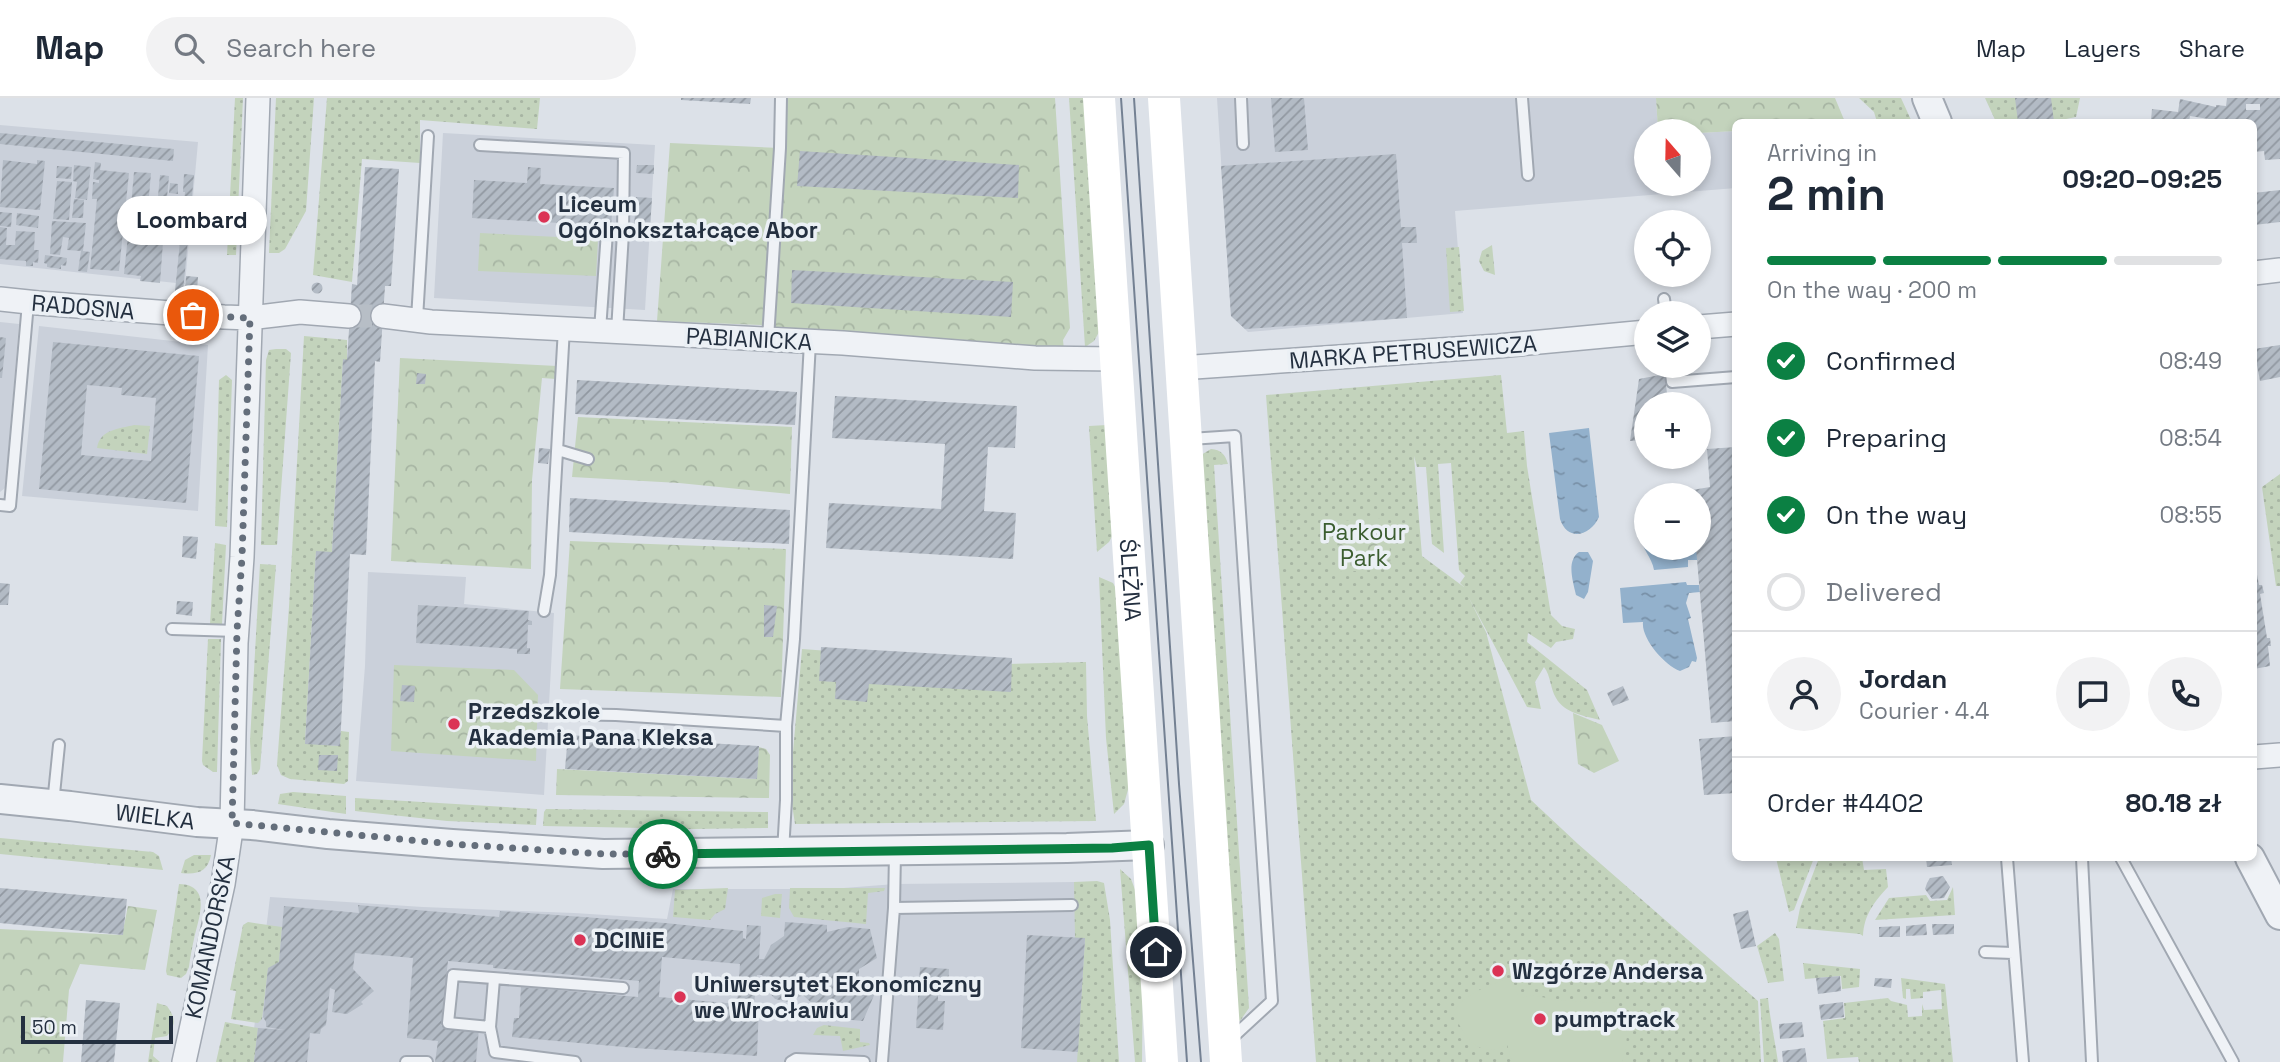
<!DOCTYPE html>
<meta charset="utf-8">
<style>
:root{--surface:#fff;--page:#f2f2f3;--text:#1f2937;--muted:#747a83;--line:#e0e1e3;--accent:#0b8043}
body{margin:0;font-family:"Space Grotesk",sans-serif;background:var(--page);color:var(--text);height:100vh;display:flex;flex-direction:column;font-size:26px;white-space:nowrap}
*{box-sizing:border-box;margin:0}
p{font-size:23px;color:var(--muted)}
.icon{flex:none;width:38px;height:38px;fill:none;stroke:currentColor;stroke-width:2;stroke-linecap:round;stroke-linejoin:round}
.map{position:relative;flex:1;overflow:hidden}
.sheet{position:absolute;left:1732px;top:21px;width:525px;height:742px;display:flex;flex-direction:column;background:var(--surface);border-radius:10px;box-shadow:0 4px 10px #0003}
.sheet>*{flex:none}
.needle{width:46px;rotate:340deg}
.buttons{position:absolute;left:1634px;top:21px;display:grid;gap:14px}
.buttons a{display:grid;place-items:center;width:77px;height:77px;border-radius:50%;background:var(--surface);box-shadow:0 4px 10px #0003;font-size:35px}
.scale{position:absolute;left:21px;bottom:18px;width:152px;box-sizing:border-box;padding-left:7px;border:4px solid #243040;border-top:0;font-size:19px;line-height:24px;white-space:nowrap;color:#243040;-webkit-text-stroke:5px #ebf0f5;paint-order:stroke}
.pin{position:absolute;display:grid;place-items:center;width:60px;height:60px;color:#fff;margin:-30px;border:4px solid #fff;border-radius:50%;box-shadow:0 2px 7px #0007}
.courier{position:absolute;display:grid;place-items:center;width:70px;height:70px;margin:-35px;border:5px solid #0b8043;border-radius:50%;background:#fff;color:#222;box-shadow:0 2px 9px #0007}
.bubble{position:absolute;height:49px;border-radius:24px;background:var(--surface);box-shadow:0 4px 10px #0003;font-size:23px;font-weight:700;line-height:49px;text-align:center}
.summary em{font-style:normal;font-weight:700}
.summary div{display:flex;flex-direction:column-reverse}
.summary{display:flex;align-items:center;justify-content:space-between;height:119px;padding:0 35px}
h1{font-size:46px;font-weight:700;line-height:52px}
.bar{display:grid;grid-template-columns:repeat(4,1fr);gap:10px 7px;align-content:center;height:84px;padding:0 35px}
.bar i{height:9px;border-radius:5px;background:var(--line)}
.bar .on{background:var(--accent)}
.bar p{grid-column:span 4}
.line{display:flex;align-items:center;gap:18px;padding:0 35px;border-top:2px solid var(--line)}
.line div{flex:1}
.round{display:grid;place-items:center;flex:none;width:74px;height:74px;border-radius:37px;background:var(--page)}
ol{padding:0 35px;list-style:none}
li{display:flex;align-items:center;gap:21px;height:77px}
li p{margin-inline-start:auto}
li .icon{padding:7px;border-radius:50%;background:var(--accent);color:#fff;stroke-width:4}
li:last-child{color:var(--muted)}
li i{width:38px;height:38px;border:4px solid var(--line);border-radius:50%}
header{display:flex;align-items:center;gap:42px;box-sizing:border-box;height:98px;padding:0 35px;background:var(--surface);border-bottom:2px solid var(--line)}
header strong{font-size:33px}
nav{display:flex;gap:38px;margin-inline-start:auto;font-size:24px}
.search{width:490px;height:63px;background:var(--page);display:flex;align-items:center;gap:18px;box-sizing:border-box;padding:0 24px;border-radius:38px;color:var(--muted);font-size:26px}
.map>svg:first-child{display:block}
</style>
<header>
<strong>Map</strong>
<div class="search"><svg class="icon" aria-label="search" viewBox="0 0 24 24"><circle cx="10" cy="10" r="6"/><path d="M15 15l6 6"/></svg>Search here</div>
<nav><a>Map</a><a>Layers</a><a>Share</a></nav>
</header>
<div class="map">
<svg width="2280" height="964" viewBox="0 0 2280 964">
<defs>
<pattern id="grass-dots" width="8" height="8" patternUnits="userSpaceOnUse" patternTransform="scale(1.75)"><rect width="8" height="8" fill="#c3d3bc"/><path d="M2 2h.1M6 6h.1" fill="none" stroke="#a7b5a3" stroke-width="1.8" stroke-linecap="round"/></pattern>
<pattern id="forest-crowns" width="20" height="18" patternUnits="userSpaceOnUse" patternTransform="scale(1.75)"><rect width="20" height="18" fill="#c3d3bc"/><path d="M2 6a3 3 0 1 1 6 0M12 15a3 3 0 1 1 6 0" fill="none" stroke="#a7b5a3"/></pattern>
<pattern id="water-ripples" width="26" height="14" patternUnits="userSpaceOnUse" patternTransform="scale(1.75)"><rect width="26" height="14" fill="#93b1cc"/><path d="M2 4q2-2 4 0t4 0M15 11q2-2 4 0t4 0" fill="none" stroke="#7890a7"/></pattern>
<pattern id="building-hatch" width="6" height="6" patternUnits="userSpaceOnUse" patternTransform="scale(1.75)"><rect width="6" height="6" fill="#b3bbc5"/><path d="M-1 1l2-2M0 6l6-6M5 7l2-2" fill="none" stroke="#9198a1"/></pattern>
</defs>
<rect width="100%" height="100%" fill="#dce1e8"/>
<path fill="#cad0da" d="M1217,0h439l2,33h-11v53h52v-51l37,-2v57l-281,23 8,102 -215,19 -17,-16z
M0,27l198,17 -13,142 -185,-20z
M443,35l212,12 -10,165 -211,-12z
M0,224l19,2 -14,164 -5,4z
M39,228l169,19 -10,166 -176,-15z
M368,474l98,5 -2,27 90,9 -10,182 -188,-14 9,-115z
M1074,784l21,1 10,179h-855l20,-165 153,10 151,6 93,6 6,-30h158l64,-5z"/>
<path fill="url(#grass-dots)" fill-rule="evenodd" d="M235,0h8l-7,157h-9z
M276,0h38l-8,113 -21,38 -6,4h-10z
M327,0h213l-3,31 -117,-9v43l-58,-4 -10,123 -39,-7z
M1069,0h18l12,234 -5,9 -9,6z
M1859,0h42l11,24h-35l-3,-10z
M1985,0h95l-4,19 -25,5h-55z
M1492,147l3,30 -11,-4 -5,-10 3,-10z
M1459,149l5,64 -14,1 -4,-64z
M304,238l43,4v20h-4l-11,192h-16l-11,191 34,3 2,-15 8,1 -1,49 -4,3 -54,-5 -9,-4 -4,-10 12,-158z
M276,251h10l5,4 -14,192h-16l5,-185 3,-10z
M226,277l6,5 -5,147 -12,-1 4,-146z
M1501,277l6,58 17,-2 3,35 24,149 11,11 13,3 -2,10 -17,3 -5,6 -23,-15 -1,9 60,48 13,30c-15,-4 -36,-7 -44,-22 -6,-10 -5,-22 -12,-31l-9,15 6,27 -14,-2 -59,-111 18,36 45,168 47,44 180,157 3,61h-445l-50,-667zM1414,358l3,11h9l6,77 12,9 -6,-89 13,-1 8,107 6,6 -5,7 4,4 -42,-31z
M134,327l16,1 -3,28 -50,-6c3,-19 22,-19 37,-23z
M1107,327l8,106 -6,11 -12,10 -8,-126z
M1211,351c10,1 14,5 17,15l-14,1 35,543 -9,13 -3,-1 -36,-565z
M2280,376v112h-4l-14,-99z
M215,445l11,2 -4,79h-12z
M260,466l16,1 -16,204 -3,5 -5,1 -2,-34z
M1099,479l14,6 6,11 10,192 -5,18 -10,10 -8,-76z
M208,541h13l-4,133h-4l-10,-7 -1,-4z
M802,551l204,15 80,-2 1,54 9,105 -301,3 -4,-26 2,-46z
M293,694l53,4v18l-68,-10 2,-10z
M355,700l182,11 -1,16 -89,-4 -92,-10z
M546,711l222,3v16l-75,1 -150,-3 1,-14z
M0,740l153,14 6,4 4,14 -163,-16z
M194,757h17c-3,17 -14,20 -30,18l4,-13z
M1776,760h38l-20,52 -5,2z
M1819,760h43l2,12 22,-1 2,18c-14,15 -24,28 -25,49l-3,-2 -64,-6 4,-20z
M1120,771l11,10 6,16 6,60 -1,107h-7z
M1097,783l7,2 6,37 9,142h-42l8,-123 -10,-1 -1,-56z
M179,786c34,1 19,35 15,55 -2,9 -4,19 -5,28l-3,7 -5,4 -14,-3 -1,-4z
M1953,789l2,28 -80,5 14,-22 37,-3 4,6 17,-1z
M728,790l-3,21 -10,5 -5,6 -37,-3 2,-27z
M790,790h95l-1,3 -16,2 -2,31 -72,-7 -5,-9z
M775,796h7l-2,24 -19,-2 1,-18z
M248,824l34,5 -3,35 -11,7 -6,50 -4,4 -27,-4 5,-28 -6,-1 13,-65z
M1775,835l4,6 5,42 -16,2 -11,-37z
M1803,865l57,6 -1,18 -17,2 -1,-13 -36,3z
M1901,880l44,6 8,78h-94l-1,-5 -31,2 -4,-38 22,-3 -1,-15 44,-5 3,3 16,4 1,12 14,-1v-12l2,6 18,-1 -1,-19 -18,2v6l-12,1 -1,-10h-4v10l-3,-1z
M1768,900c2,22 7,42 10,64h-14l-4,-63z
M157,905l10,3c9,13 9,18 0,30l-12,2 -2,18 7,6h-12z
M225,924l33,6 -4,34h-38z
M824,927l36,4v13l9,1 1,2 -27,6 -3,-15 -27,-1 4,-7z"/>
<path fill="url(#forest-crowns)" d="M781,0h274l15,230 -7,12 1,10 -281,-19 -22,-6 -104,-4 13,-178 110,5z
M1656,0h179l10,24h-109v9l-37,2 -41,-2z
M480,135l118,6 -2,37 -118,-5z
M400,260l157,8 -1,13 -14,-1 -10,102 -1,89 -140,-8z
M578,319l214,10 -2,67 -111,-11 -107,-6z
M1388,420l3,51 -52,3 -3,-51z
M570,443l216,8 -5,148 -221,-8z
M394,567l120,5 24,25 -2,66 -145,-10z
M1573,615l29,12 17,36 -25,12 -16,-9z
M759,649l7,2 4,6 -1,43 -213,-3 1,-26 199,10z
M128,808l29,4 -12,60 -65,-6 -11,26 -6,72h-63v-133l122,6z"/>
<path fill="#c3d3bc" d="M1508,880l12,20 12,-3 24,5 56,3c16,17 18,37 10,59h-110l-5,-18c-26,18 -45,-8 -53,-32 10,-19 35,-26 54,-34z"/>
<path fill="url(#water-ripples)" d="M1589,330l10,89c-8,18 -31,26 -39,2l-11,-86z
M1647,428v22h39l1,4h10v8h-9v7l-34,3c-2,-15 -17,-24 -12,-40z
M1579,454h9l5,9 -5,31 -4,7 -8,-4c-3,-14 -10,-34 3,-43z
M1686,484l1,3h12l1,7 -11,1 -3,10 5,15 -3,1 9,39 -1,4 -4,-1 -3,6 -9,4c-16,-6 -39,-33 -37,-49l-20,1 -3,-35z"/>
<path fill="url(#building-hatch)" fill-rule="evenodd" d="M681,0h70l-1,6 -69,-4z
M1271,0h33l4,52 -33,2z
M2015,0h36l3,24h-36z
M2227,0h53v61l-15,1 -1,-9 -10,1v-30h-27l-37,-6 -1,6h-92l1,-3 53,1 1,-11 26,3 2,-13 36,8v-2l10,1zM2246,6h14v6h-14z
M0,35l174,16 -1,12 -173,-17z
M800,53l219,14 -1,33 -221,-12z
M1396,56l5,73h15l1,16h-15l5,75 -162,11 -14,-13 -10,-150z
M3,62l34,4v-4l8,1 -5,49 -40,-3z
M95,64l6,1 -1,7 29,3 -10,98 -29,-2 7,-70h-5l1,-17 6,1v-3l-6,-1z
M74,67l17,2 -4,33 -12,-2 2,-16 -4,-1z
M637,67h17v9l-18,-1z
M57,68l15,1 -1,12 -15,-1z
M365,69l34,2 -8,117h-6l-5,76 -5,-1 -9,194 -16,-1 -10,192 -35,-2 11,-193 16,1 11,-193 4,1 5,-76 5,1z
M528,69l13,1 -1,16 74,4 -3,38 -139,-8 2,-38 53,3z
M134,74l17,1 -4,46 -17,-2z
M184,76l10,1 -11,117 -8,-1 10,-99h-2z
M160,77l9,1 -3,32 2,-12 8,1 -3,26 -8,-1 -1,11h5v9h-6l-3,41 -20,-2 1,-5 -17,-2 5,-48 16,1 -1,11 10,1z
M57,83l15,1 -3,38 -16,-1z
M170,85l8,1v10l-9,-1z
M2280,92v32l-26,3v-32z
M636,99l16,1 -2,31 -16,-2z
M74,101l10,1 -1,18h-11z
M0,114l12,1 -1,14 -11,-1z
M17,115l22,3 -1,12 -22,-3z
M52,123l34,2 -3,28 7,1 -3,20 -9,-1 3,-20 -14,-1 2,-12 -6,-1 -3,18 -10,-1z
M0,129l7,1 -1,17h9l1,-14 19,1 -1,18h5l-1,13 -5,-1v4h-7v-5l-26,-2z
M45,157l22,3 -1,8 -5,-1v4l-14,-2v-3l-3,-1z
M792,172l221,12 -2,35 -220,-14z
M186,178l12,1 -1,14 -12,-1z
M311.5 190a5.5 5.5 0 1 1 11 0a5.5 5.5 0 1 1-11 0Z
M0,239l6,1 -4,40h-2z
M53,244l146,14 -13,147 -147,-14zM87,287l35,3 -1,7 35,3 -5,63 -70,-6z
M2280,247v32l-20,4 -6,-32z
M417,275l9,1 -1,10h-9z
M1665,276l2,20 5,-1 1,11h-26v44h-3l-1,-8 -13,1 9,-62z
M577,282l220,12 -2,33 -220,-11z
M835,298l182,10 -2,42 -27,-1 -4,64 32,2 -3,46 -187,-11 3,-45 112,6 4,-65 -113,-6z
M1736,349v274l-25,2 -15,-175h3v-53h-7v-5l18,-3 -3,-38z
M539,350l11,1 -2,15 -10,-1z
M570,400l220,12 -1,34 -220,-12z
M183,438l15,1 -2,22 -14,-2z
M2254,461l5,26h3l2,8 -4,1 7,44h3l1,8h-3l2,20 -16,3z
M0,485l10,1 -2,21h-8z
M177,503l16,1 -1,14 -16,-2z
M418,507l111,6 -1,9 4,1v4h-4l-1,23h3v6h-13v-5l-101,-6z
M764,507l13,1 -4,31h-9z
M821,549l191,11 -1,34 -142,-8 -2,18 -32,-3 1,-17 -17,-1z
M402,587l13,1 -1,16 -14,-1z
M1623,588l6,14 -16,6 -6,-13z
M568,637l191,11 -2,33 -192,-10z
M1736,638v57l-32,2 -5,-56z
M319,657h19l-1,16 -19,-1z
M1926,760h25l1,7 -25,2z
M1943,778l7,11 -6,11 -12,1 -7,-10 2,-6 3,-5z
M0,790l127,11 -4,36 -123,-12z
M358,807l141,12 1,-6 165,12 78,8v7l3,1 1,-14 14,1 -2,33h5l7,-14 13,-9 1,-14 42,3v7l21,-5 22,2 7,29 -18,11v10l16,14 -12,28 -22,-2 -21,-8 -17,-16 -14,7 -14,-3 -8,-9 -5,-15h-5l-3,30h5l-2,51 -122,-8 -123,-11 2,-19h5l2,-31 117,10 1,-16 -146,-13v-3l-45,-4 -7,65 38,2 -3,34h-41l3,-21 -31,-3 6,-80 -58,-5 -2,16 21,22 -13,11 2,2 -16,10 -15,-2 3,-22 -5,-2 -4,37 -5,4 -1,5 -10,-1 -3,29h-53l4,-34 27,2 -19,-3v-5l-3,-5 5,-49 11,-6 5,-56 75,7zM662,859l78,7 -3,40 -78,-7z
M1748,812l8,36 -15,3 -8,-35z
M1926,826l1,11 -21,1v-10z
M1932,826h22v10l-21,1z
M1900,828v11h-21v-10z
M1027,837l58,3 -7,114 -57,-4z
M920,869l29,2 -1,24 -10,-1v9h7l-2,29 -27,-2z
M1840,878l1,15 -23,3 -2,-16z
M1875,880l17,1 -1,9 -17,-2z
M86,902l34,3 -6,59h-33z
M1843,904l1,15 -23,3 -2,-15z
M1802,924l2,15 -24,2 -1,-15z
M1805,950l2,14h-24l-1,-11z"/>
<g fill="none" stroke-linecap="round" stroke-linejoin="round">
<path stroke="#b7bec6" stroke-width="23" stroke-dasharray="23 11" stroke-linecap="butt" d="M349,218h34"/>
<g stroke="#a1a8b2" stroke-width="14">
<path id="service" d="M1241,0l2,46
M1522,0l6,77
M480,47l144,8 -1,80 -6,98
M1664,201l2,14
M417,221l11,-183
M600,232l7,-98 16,1
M768,241l12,-191 1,-50
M1670,268l2,16 64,-5
M1190,341l45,-3 37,565 -38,35h-7
M558,352l30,9
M0,407l10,1 18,-203
M544,513l6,-36 14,-247
M172,531l65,2
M558,616l58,1 170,11
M53,706l6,-59
M783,754l3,-52v-74l8,-87 16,-297
M2007,760l16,204
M2082,760l10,204
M2121,760l112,204
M894,810l178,-3
M1985,854l28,1
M490,929l4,-48
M406,964h21
M575,964l-80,-10 -5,-25 -42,-4 5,-48 170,13
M791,964l5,-3 68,3
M882,964l12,-154 1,-56"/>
</g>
<g stroke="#a1a8b2" stroke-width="26">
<path id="minor" d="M2254,175l26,-3
M0,201l38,4 186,14 26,1 50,-6 49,4
M383,218l48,6 412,21 192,15 81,1
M1699,229l37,-3
M1180,270l318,-22 149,-14
M2254,659l26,-2
M184,964l39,-178 9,-61 4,-180 6,-86 16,-459"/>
</g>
<g stroke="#a1a8b2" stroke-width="32">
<g id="tertiary">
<path d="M1927,0l10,24"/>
<path id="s1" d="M0,701l70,7 127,16 55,3 76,9 124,10 151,10 464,-6 82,-3"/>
<path d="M2250,760l30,57"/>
</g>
</g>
<use href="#service" stroke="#eff2f6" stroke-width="10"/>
<use href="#minor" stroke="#eff2f6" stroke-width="23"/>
<use href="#tertiary" stroke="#eff2f6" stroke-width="28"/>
<g stroke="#fff" stroke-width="32">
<path id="s2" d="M1099,0l63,964"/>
<path d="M1164,0l62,964"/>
</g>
<path stroke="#748193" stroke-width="2" d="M1121,0l66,964
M1134,0l45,686 22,278"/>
</g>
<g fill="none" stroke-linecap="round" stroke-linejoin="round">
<path stroke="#646e7b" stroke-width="7" stroke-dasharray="0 12.6" d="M193,217l57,3 -8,239 -5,74 -5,192 220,21 151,10h60"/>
<path stroke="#0b8043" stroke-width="9" d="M663,756l449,-6 37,-3 7,107"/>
</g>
<g fill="#db3355" stroke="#ebf0f5" stroke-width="2.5">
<circle cx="544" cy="119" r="7"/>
<circle cx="454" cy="626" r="7"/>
<circle cx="580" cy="842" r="7"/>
<circle cx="1498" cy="873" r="7"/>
<circle cx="680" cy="899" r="7"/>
<circle cx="1540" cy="921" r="7"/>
</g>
<g text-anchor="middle" stroke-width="7" stroke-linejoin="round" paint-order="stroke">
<g font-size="23" font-weight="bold" fill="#243040" stroke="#ebf0f5" text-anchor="start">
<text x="558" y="114">Liceum<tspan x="558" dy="26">Ogólnokształcące Abor</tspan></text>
<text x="468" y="621">Przedszkole<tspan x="468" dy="26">Akademia Pana Kleksa</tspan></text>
<text x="594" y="850">DCINiE</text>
<text x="1512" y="881">Wzgórze Andersa</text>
<text x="694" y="894">Uniwersytet Ekonomiczny<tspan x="694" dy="26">we Wrocławiu</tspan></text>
<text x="1554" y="929">pumptrack</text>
</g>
<g font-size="23" fill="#243040" stroke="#ebf0f5">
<text transform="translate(83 209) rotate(5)" y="8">RADOSNA</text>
<text transform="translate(749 241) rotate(3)" y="8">PABIANICKA</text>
<text transform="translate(1413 254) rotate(-4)" y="8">MARKA PETRUSEWICZA</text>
<text dy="8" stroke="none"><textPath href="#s2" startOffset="483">ŚLĘŻNA</textPath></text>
<text dy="8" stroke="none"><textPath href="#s1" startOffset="156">WIELKA</textPath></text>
<text transform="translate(210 839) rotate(-78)" y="8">KOMANDORSKA</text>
</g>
<g font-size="23" fill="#3b5d30" stroke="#ebf0f5">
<text x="1364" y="442">Parkour<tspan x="1364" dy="26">Park</tspan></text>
</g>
</g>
</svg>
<div class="buttons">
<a><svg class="needle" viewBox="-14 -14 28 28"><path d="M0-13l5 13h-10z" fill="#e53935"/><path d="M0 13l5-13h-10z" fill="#747a83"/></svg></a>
<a><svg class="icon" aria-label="locate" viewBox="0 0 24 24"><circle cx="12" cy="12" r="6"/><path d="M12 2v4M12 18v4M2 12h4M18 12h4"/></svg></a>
<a><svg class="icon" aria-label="layers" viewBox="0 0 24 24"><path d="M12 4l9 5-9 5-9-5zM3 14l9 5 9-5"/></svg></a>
<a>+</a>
<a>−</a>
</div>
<div class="scale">50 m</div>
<div class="pin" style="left:193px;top:217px;background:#ea580c"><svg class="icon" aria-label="bag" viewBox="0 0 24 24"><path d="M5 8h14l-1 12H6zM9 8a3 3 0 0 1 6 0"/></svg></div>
<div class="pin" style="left:1156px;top:854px;background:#1f2937"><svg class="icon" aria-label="home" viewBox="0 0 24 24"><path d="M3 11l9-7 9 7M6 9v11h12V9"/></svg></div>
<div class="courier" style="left:663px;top:756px"><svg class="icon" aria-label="bike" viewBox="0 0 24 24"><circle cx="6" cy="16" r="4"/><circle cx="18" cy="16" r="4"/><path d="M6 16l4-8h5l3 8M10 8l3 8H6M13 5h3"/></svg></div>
<div class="bubble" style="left:117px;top:98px;width:150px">Loombard</div>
<section class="sheet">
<div class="summary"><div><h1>2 min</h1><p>Arriving in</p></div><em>09:20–09:25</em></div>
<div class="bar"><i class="on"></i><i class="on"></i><i class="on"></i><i></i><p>On the way · 200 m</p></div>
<ol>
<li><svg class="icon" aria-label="check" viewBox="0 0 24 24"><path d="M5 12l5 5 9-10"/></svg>Confirmed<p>08:49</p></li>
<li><svg class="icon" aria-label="check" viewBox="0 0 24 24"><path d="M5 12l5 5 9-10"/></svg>Preparing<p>08:54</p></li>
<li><svg class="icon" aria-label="check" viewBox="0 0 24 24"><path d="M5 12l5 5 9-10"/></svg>On the way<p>08:55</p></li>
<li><i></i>Delivered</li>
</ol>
<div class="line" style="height:126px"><a class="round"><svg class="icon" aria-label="person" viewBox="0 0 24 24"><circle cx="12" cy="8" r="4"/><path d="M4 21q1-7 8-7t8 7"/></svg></a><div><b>Jordan</b><p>Courier · 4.4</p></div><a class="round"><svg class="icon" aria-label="chat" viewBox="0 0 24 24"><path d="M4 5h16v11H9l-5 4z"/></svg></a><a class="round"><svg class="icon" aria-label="phone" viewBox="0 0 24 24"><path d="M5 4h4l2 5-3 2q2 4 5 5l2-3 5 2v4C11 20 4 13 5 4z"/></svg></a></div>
<div class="line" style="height:91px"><div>Order #4402</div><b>80.18 zł</b></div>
</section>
</div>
